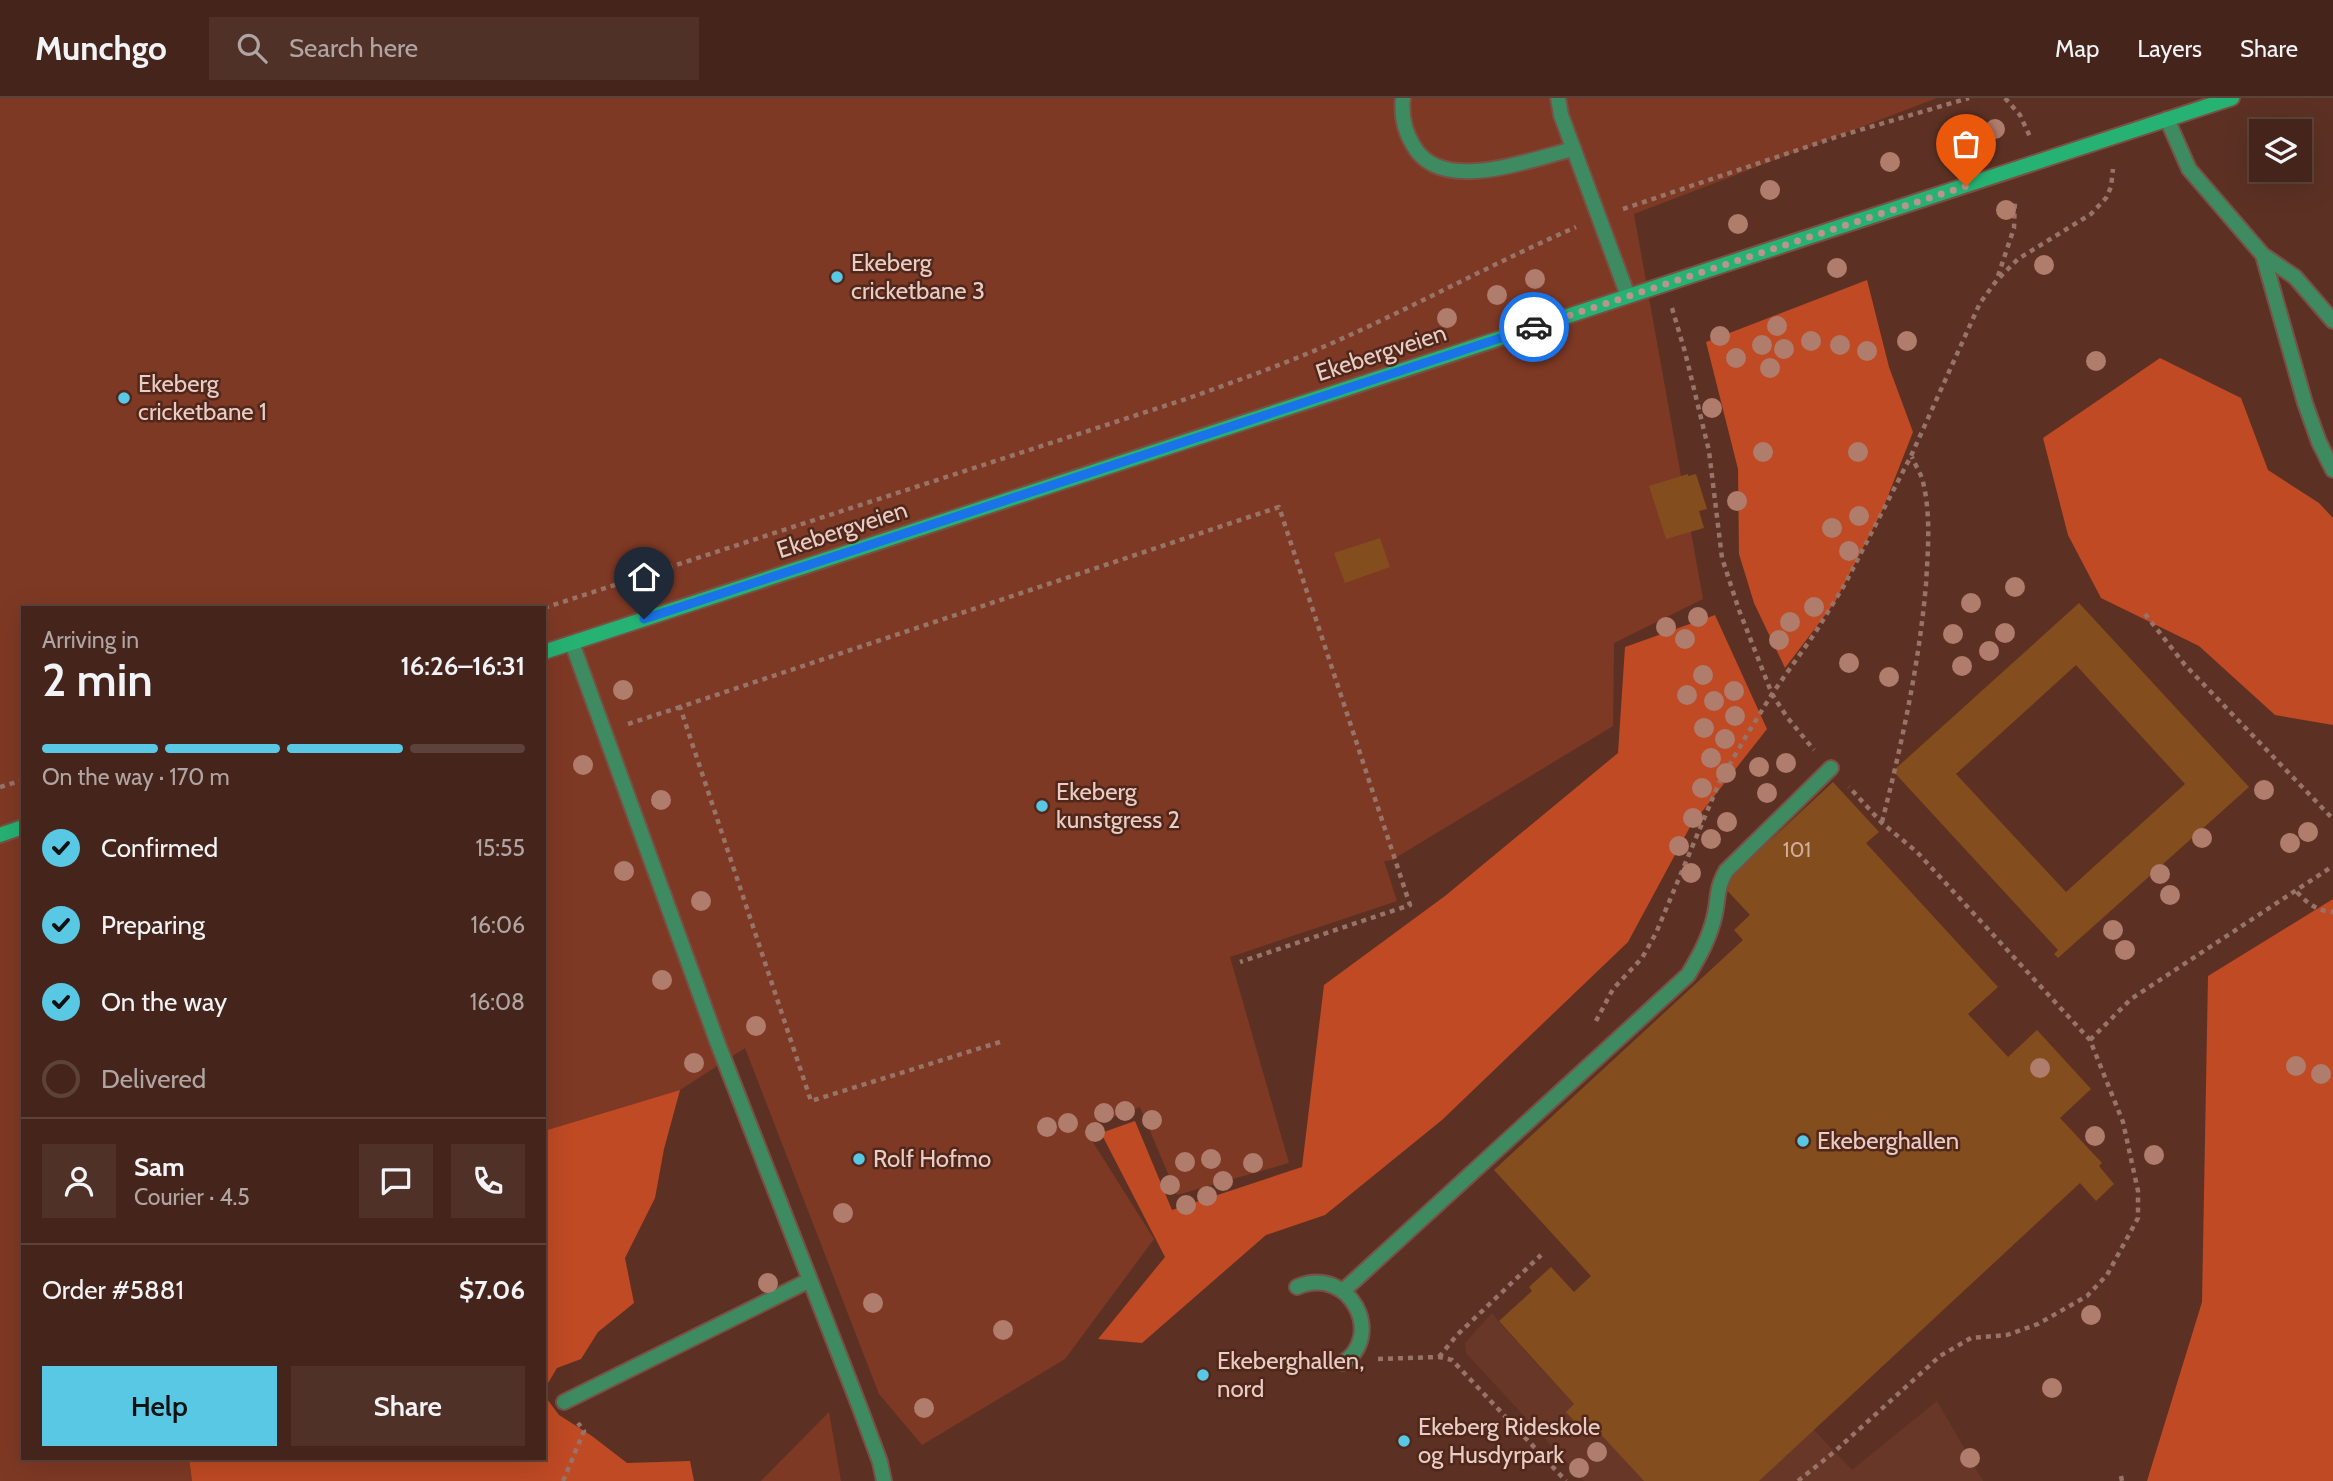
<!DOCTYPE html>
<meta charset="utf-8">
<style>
:root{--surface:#45251b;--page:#4f3128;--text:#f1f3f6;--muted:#b0a5a3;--line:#5d423a;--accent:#59c8e5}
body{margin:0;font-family:Cabin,sans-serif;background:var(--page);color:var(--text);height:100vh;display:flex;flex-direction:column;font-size:26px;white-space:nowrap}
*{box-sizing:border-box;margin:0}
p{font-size:23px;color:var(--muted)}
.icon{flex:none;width:38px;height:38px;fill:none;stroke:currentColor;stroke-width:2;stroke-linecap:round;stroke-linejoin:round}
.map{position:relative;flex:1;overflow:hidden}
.sheet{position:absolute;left:21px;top:508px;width:525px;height:854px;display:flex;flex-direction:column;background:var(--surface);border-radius:0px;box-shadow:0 7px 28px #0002,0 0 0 2px var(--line)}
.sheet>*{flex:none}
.tools{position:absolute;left:2249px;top:21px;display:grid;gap:14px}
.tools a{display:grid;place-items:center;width:63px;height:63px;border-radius:0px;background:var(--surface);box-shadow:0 7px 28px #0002,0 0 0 2px var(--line);font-size:35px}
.pin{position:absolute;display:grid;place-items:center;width:60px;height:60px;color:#fff;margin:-72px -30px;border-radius:50% 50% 50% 0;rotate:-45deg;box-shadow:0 0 7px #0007}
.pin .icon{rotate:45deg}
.courier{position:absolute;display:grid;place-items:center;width:70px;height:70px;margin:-35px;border:5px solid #1a73e8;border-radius:50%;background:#fff;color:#222;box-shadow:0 2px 9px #0007}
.summary em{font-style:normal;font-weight:600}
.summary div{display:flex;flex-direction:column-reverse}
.summary{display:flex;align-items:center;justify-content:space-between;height:119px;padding:0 21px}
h1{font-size:46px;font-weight:600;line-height:52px}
.bar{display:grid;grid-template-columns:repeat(4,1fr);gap:10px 7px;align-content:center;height:84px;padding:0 21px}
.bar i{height:9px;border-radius:5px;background:var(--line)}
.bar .current{background:var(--accent)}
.bar p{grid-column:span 4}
.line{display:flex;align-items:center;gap:18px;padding:0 21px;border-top:2px solid var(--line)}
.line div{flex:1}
.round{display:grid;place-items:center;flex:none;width:74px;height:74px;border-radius:0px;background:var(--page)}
ol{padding:0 21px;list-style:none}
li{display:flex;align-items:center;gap:21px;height:77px}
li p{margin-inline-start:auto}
li .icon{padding:7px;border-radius:50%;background:var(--accent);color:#111;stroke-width:4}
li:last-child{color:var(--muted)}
li i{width:38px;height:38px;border:4px solid var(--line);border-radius:50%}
.cta{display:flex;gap:14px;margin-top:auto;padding:14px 21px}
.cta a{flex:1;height:80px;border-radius:0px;background:var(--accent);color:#111;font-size:28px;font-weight:600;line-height:80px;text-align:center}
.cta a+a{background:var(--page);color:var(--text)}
header{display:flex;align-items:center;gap:42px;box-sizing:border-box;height:98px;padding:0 35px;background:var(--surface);border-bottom:2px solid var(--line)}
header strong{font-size:33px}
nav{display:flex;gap:38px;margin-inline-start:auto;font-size:24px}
.search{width:490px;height:63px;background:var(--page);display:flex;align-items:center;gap:18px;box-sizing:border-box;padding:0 24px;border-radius:0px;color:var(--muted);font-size:26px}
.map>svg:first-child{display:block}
</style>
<header>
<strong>Munchgo</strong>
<div class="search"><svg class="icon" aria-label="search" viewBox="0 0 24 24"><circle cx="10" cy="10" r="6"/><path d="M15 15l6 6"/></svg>Search here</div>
<nav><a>Map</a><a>Layers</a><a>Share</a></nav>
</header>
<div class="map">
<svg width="2333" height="1383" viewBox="0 0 2333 1383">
<rect width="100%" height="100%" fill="#5c3124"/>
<path fill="#693728" d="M1492,1215l7,9 145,159h-60l-118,-128 -1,-10z
M1937,1303l46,80h-224l54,-52 39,41z"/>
<path fill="#7e3924" d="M0,0h1937l-303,116 69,385 -89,44 -1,83 -221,134 -8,1 13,40 -167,56 59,206 -112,32 -37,-88 -56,21 70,111 -89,120 -143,86 -43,-51 -134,-346 -65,42 -136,41v-524h-521v851h166l3,23h-192z
M829,1314l12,69h-80z"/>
<path fill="#bf4a24" d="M1867,182l22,87 24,65 -31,79 -47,91 -50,66 -31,-65 -15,-49 -1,-85 -32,-127z
M2160,260l81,40 27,72 51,33 14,15v207l-58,-10 -76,-69 -98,-48 -33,-63 -25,-97z
M1715,517l52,114 -77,98 -62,115 -186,178 -117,95 -59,20 -124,108 -44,-4 67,-82 -64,-124 34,-12 37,89 130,-43 22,-182 121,-89 173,-143 7,-106z
M2333,801v582h-186l55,-179 6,-326z
M680,992l-16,59 -9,49 -30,60 9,45 -36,29 -17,27 -24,9 -13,22v-259z
M544,1297l15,20 33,21 35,27 63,-2 4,20h-502l-3,-23h355z"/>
<path fill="#844d1e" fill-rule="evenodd" d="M1688,376v2l8,-2 11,35 -8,2 5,17 -38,11 -17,-53z
M1380,440l10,29 -45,16 -11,-30z
M2079,505l170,184 -191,171 -4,-4 4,-4 -165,-179zM2076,567l109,119 -119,108 -110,-118z
M1833,684l46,50 -13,11 132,144 -30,27 40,43 29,-27 54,59 -31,29 42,45 -3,3 15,18 -18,17 -16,-18 -321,298h-115l-50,-54 -8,7 -20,-22 8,-8 -75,-83 33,-30 -3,-4 22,-20 23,25 17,-16 -97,-106 249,-230 -9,-10 16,-15 -28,-30z"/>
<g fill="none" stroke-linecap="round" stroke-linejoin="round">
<g stroke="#785044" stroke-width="18">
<path id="lane" d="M1403,0c-2,17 1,32 10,47 28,51 116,14 161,4
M1558,0l3,17 67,181
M2167,21l22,50 74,86 32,22 38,44
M2263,157l42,148 14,39 14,28
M572,545l146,401 142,364 20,54 4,19
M1297,1189c53,-23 89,50 45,76
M1344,1192l344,-315c12,-20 22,-38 27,-61 4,-20 1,-24 11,-43l105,-103
M564,1304l246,-122"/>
</g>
<g stroke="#785044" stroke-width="18">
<path id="secondary" d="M544,554l1688,-554
M0,737l23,-8"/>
</g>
<path stroke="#977368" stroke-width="4.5" stroke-dasharray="5 5" stroke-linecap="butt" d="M2005,0l15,17 11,24
M1623,111l213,-72 133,-39
M1998,178l16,-48 1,-28
M1672,210l13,44 24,99 13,107 17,52 33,84 15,23 27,33
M544,510l645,-210c50,-18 101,-36 150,-58 80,-36 157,-78 237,-113
M2145,516l40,51 148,154
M628,626l52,-17
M0,689l23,-7
M1882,724c20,-79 37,-157 44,-238 2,-34 5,-69 -3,-102 -2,-9 -8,-17 -11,-25
M2297,794c10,11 20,19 36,20
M1596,923l17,-32 29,-31 14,-25 63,-150 26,-45 27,-44 43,-61 30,-49 66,-128 69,-153 17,-23 21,-21 73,-45 15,-16 5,-11 2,-18
M2090,942l41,-41 202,-133
M1000,944l-189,59 -131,-394 599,-200 131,398 -170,57
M1439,1259l18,-22 84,-80
M1378,1261l61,-2 13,3 114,121
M2121,1378l1,5
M563,1383l21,-50 -6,-8
M1798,1383l36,-29 106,-96 31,-18 36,-3 31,-11 49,-28 20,-21 31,-57v-27l-15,-69 -33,-82 -173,-188 -35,-29 -33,-36"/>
<use href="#lane" stroke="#3e8a61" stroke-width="14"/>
<use href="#secondary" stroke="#26b273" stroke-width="14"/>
</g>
<g fill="#b07c6c">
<circle cx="1995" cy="31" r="10"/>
<circle cx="1890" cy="64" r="10"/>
<circle cx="1770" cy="92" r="10"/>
<circle cx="2006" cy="112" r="10"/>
<circle cx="1738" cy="126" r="10"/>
<circle cx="2044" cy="167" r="10"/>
<circle cx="1837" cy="170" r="10"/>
<circle cx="1535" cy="181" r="10"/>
<circle cx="1497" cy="197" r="10"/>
<circle cx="1447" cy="220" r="10"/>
<circle cx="1777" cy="228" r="10"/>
<circle cx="1720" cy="238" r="10"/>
<circle cx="1811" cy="243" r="10"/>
<circle cx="1907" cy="243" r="10"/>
<circle cx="1762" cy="247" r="10"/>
<circle cx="1840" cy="247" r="10"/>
<circle cx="1784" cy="251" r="10"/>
<circle cx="1867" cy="253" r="10"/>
<circle cx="1736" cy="260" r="10"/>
<circle cx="2096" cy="263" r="10"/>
<circle cx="1770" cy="270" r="10"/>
<circle cx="1712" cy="310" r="10"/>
<circle cx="1763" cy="354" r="10"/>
<circle cx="1858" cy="354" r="10"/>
<circle cx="1737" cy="403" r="10"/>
<circle cx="1859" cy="418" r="10"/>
<circle cx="1832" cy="430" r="10"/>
<circle cx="1849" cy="453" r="10"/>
<circle cx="2015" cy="489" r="10"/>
<circle cx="1971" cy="505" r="10"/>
<circle cx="1814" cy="509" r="10"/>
<circle cx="1698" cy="519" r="10"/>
<circle cx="1790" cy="524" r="10"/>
<circle cx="1666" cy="529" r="10"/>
<circle cx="2005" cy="535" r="10"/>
<circle cx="1953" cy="536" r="10"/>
<circle cx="1685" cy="541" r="10"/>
<circle cx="1779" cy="542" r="10"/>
<circle cx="1989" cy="553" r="10"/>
<circle cx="1849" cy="565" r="10"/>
<circle cx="1962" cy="568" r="10"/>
<circle cx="1703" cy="577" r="10"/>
<circle cx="1889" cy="579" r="10"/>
<circle cx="623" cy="592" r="10"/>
<circle cx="1734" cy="593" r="10"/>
<circle cx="1687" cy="597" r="10"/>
<circle cx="1714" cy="603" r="10"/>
<circle cx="1735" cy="618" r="10"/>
<circle cx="1704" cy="630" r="10"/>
<circle cx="1725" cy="641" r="10"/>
<circle cx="1711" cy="660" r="10"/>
<circle cx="1786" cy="665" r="10"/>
<circle cx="583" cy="667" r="10"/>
<circle cx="1759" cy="669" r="10"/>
<circle cx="1726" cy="675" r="10"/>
<circle cx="1702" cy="690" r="10"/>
<circle cx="2264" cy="692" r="10"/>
<circle cx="1767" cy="695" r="10"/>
<circle cx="661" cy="702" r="10"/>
<circle cx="1693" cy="720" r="10"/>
<circle cx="1727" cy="724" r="10"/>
<circle cx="2308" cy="734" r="10"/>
<circle cx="2202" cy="740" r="10"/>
<circle cx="1711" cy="741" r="10"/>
<circle cx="2290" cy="745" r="10"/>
<circle cx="1679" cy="748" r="10"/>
<circle cx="624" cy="773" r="10"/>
<circle cx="1691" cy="775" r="10"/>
<circle cx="2160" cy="776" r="10"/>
<circle cx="2170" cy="797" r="10"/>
<circle cx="701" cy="803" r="10"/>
<circle cx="2113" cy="832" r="10"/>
<circle cx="2125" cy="852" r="10"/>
<circle cx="662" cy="882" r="10"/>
<circle cx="756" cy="928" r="10"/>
<circle cx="694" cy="965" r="10"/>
<circle cx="2296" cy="968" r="10"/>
<circle cx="2040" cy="970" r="10"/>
<circle cx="2321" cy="976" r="10"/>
<circle cx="1125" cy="1013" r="10"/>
<circle cx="1104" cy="1015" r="10"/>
<circle cx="1152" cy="1022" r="10"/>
<circle cx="1068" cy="1025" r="10"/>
<circle cx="1047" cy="1029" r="10"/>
<circle cx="1095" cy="1034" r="10"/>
<circle cx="2095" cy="1038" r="10"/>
<circle cx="2154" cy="1057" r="10"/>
<circle cx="1211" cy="1061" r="10"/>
<circle cx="1185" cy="1064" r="10"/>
<circle cx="1253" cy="1065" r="10"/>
<circle cx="1223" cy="1083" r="10"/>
<circle cx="1170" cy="1087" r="10"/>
<circle cx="1207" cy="1098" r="10"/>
<circle cx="1186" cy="1107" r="10"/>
<circle cx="843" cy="1115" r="10"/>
<circle cx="768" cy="1185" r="10"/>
<circle cx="873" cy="1205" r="10"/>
<circle cx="2091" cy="1217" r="10"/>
<circle cx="1003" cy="1232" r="10"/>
<circle cx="2052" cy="1290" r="10"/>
<circle cx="924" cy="1310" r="10"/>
<circle cx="1597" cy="1354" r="10"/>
<circle cx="1970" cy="1360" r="10"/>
<circle cx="1579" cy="1370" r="10"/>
</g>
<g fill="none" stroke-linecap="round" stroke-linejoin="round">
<path stroke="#b7968d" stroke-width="7" stroke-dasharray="0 12.6" d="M1534,229l432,-141"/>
<path stroke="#1a73e8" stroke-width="9" d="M644,521l890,-292"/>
</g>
<g fill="#59c8e5" stroke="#50271a" stroke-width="2.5">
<circle cx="837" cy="179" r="7"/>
<circle cx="124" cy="300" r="7"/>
<circle cx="1042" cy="708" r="7"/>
<circle cx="1803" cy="1043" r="7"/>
<circle cx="859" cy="1061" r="7"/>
<circle cx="1203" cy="1277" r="7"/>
<circle cx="1404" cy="1343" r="7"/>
</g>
<g text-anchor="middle" stroke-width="5" stroke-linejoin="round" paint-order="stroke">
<g font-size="21" fill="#cfad9b">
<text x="1797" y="759">101</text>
</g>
<g font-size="24" fill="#e8cdc5" stroke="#50271a" text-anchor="start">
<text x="851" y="173">Ekeberg<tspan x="851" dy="28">cricketbane 3</tspan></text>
<text x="138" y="294">Ekeberg<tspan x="138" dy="28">cricketbane 1</tspan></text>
<text x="1056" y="702">Ekeberg<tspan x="1056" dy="28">kunstgress 2</tspan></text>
<text x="1817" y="1051">Ekeberghallen</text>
<text x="873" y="1069">Rolf Hofmo</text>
<text x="1217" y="1271">Ekeberghallen,<tspan x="1217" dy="28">nord</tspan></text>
<text x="1418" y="1337">Ekeberg Rideskole<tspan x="1418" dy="28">og Husdyrpark</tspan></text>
</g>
<g font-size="24" fill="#e8cdc5" stroke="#50271a">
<text transform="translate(1381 255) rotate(-18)" y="8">Ekebergveien</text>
<text transform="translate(842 432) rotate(-18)" y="8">Ekebergveien</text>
</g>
</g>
</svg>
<div class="tools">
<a><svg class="icon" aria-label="layers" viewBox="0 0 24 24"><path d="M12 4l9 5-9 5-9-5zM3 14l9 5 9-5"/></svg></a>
</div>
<div class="pin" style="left:1966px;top:88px;background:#ea580c"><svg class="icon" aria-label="bag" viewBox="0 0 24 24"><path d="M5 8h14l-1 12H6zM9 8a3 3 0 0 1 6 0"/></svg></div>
<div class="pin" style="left:644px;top:521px;background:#1f2937"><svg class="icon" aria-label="home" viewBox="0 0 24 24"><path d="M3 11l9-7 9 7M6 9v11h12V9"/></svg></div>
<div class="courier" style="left:1534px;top:229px"><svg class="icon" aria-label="car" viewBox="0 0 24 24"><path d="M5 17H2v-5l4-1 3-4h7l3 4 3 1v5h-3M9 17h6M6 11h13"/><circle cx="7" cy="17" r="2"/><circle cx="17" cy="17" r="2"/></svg></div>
<section class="sheet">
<div class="summary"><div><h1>2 min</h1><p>Arriving in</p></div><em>16:26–16:31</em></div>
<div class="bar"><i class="current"></i><i class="current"></i><i class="current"></i><i></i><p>On the way · 170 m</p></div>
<ol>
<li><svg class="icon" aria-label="check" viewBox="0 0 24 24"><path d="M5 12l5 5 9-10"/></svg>Confirmed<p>15:55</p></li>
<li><svg class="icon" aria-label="check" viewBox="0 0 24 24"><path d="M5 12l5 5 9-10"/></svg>Preparing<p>16:06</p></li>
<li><svg class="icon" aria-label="check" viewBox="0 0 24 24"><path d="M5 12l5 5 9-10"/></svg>On the way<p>16:08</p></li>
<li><i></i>Delivered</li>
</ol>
<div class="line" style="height:126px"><a class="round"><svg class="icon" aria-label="person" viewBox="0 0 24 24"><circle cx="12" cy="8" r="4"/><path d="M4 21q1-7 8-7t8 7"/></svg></a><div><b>Sam</b><p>Courier · 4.5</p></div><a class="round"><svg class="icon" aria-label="chat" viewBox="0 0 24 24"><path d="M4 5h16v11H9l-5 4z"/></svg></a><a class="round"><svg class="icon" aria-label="phone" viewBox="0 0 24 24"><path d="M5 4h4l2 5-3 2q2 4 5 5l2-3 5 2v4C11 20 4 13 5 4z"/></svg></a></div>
<div class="line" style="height:91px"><div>Order #5881</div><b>$7.06</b></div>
<div class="cta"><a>Help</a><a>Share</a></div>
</section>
</div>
